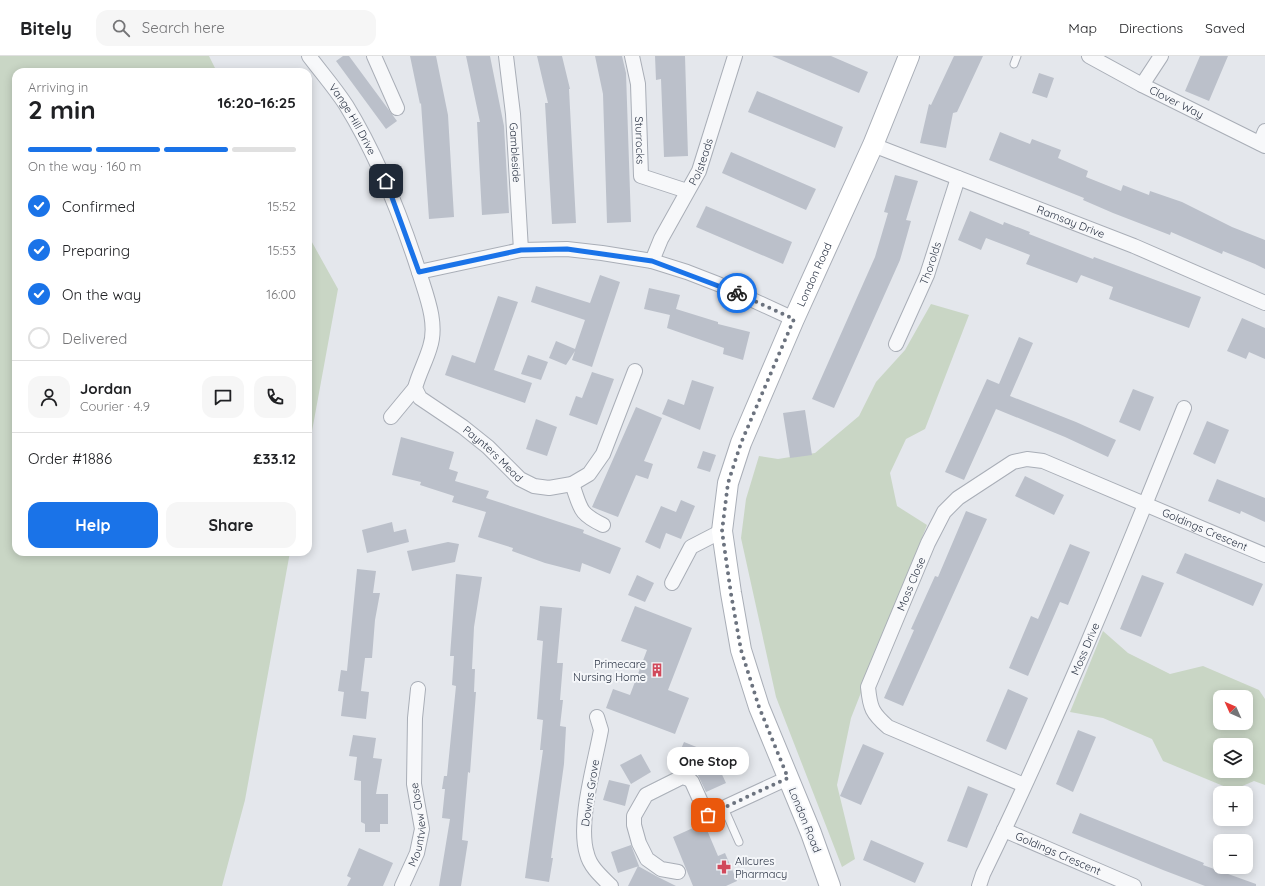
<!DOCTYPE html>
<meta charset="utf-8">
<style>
:root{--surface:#fff;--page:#f6f6f6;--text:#202124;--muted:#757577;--line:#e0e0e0;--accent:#1a73e8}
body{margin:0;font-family:Quicksand,sans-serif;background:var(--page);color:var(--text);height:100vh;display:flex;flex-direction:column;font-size:15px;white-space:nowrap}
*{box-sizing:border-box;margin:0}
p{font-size:13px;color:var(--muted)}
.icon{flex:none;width:22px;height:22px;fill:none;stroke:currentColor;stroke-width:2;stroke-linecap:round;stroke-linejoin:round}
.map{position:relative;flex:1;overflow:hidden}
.drawer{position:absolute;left:12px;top:12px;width:300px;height:488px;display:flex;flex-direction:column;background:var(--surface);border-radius:12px;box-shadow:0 2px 10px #0003}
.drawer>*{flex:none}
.needle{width:26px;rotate:315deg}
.tools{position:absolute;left:1213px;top:634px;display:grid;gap:8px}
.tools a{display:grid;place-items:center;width:40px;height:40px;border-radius:8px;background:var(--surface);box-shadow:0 2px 10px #0003;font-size:20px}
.pin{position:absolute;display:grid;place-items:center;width:34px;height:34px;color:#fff;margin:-17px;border-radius:8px;box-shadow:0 2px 6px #0006}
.courier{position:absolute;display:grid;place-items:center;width:40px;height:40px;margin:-20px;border:3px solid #1a73e8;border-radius:50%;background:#fff;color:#222;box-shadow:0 1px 5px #0007}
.bubble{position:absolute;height:28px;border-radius:12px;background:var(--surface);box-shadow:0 2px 10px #0003;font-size:13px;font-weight:700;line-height:28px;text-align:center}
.summary em{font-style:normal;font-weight:700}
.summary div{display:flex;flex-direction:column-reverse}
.summary{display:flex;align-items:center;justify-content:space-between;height:68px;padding:0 16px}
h1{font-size:26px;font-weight:700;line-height:30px}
.bar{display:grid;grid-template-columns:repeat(4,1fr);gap:6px 4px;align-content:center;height:48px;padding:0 16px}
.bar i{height:5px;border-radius:3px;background:var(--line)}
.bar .active{background:var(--accent)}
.bar p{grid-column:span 4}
.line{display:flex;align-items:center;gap:10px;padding:0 16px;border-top:1px solid var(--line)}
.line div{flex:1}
.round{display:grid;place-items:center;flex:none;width:42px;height:42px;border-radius:12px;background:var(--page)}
ol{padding:0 16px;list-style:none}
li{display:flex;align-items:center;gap:12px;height:44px}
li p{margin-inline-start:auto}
li .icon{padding:4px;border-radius:50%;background:var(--accent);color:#fff;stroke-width:4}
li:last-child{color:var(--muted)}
li i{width:22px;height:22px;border:2px solid var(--line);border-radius:50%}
.cta{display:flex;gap:8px;margin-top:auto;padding:8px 16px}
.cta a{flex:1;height:46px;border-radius:12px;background:var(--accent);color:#fff;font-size:16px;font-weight:700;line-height:46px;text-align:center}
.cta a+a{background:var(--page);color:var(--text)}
header{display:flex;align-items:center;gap:24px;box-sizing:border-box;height:56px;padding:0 20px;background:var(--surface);border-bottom:1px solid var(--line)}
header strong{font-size:19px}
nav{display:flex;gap:22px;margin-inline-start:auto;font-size:14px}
.search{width:280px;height:36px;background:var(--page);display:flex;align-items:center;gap:10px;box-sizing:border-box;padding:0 14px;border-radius:12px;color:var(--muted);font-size:15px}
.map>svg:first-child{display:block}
</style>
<header>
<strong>Bitely</strong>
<div class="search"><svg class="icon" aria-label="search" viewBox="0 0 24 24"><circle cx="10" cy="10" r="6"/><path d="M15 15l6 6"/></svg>Search here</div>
<nav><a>Map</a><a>Directions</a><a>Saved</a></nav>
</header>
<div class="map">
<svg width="1265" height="830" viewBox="0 0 1265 830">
<rect width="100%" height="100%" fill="#e4e7ec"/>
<path fill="#c9d6c5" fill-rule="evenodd" d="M0,0h209l8,16h-201v480h274l-45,248 -23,86h-222z
M308,179l30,54 -30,164z
M931,248l38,11 -44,114 -19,10 -16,34 7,33 30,19 -76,193 -14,67 18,74 -13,8 -66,-170 -35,-159 5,-39 13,-43 19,3 37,-6 44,-37 17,-34 29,-32z
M1103,575l25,22 42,21 33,-8 56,24 6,9v86l-11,-4 -21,9 -70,-29 -11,-22 -49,-21 -33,-6zM1220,641h26v26h-26zM1220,689h26v26h-26z"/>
<path fill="#bbc0ca" d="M343,0h6l48,65 -11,8 -50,-68z
M410,0h26l12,59 6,102 -25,2 -8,-116 -1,1z
M466,0h24l14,70 5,87 -27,2 -5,-93h3z
M537,0h25l8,33h-1l7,134 -24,1 -7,-121h3z
M595,0h27l4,17 5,149 -24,1 -4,-129z
M655,0h30l3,100 -24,1 -3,-78 -5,1z
M772,0h59l37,16 -9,21z
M954,0h29l-26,56 -4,1 -7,35 -26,-5 9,-39 2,1z
M1200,0h28l-19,45 -24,-10z
M1039,17l15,5 -7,20 -15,-5z
M757,35l86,36 -8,21 -87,-36z
M1000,76l30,12 2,-5 29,11 -3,8 30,13 -2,6 35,14 2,-6 26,10 1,-4 32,11 50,25 33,13v29l-10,-5 -32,-13 -1,3 -51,-22 -1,3 -57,-22 -30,-13 1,-2 -95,-38z
M731,96l85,37 -10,21 -84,-37z
M895,119l23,6 -12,39 5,1 -11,39 -66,148 -22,-9 63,-142 13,-44 -4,-1z
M706,150l86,36 -9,22 -87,-37z
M970,155l33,14 1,-3 26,10 -1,2 64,25 1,-2 107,40 -12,31 -80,-29 4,-12 -32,-12 -4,8 -51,-19 4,-9 -44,-17 -5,12 -23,-10z
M600,219l20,7 -28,85 -20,-7 3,-9 -9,14 -17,-7 7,-17 19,8 10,-29 -54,-18 5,-16 54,17z
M649,232l31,7 -4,14 42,13v2l32,8 -7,28 -20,-6 1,-6 -57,-20 3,-13 -26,-6z
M498,240l20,6 -24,68 38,13 -7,20 -80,-28 7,-20 23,8z
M1242,262l23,10v31l-16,-7 -3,7 -19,-8z
M1019,281l14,6 -23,53 66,26 40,18 -8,17 -43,-20 -69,-28 -32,71 -19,-8 42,-93 12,5z
M528,299l20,7 -7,18 -20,-6z
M592,316l22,7 -17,46 -28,-10 7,-19 6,2z
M692,324l22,7 -14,43 -38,-16 6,-15 16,6z
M1133,333l21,8 -14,34 -21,-9z
M636,351l26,11 -18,43 9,3 -5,15 -12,-4 -18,42 -26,-10z
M805,354l7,45 -22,3 -7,-45z
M536,363l21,8 -10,29 -21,-7z
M1207,365l22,9 -14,34 -22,-10z
M401,381l53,15 -5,17 9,3 -3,9 34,10 -3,7 98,32 -1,3 38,15 -11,26 -28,-11 -2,9 -35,-9 -33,-12 1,-3 -35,-11 8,-25 -34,-10 2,-6 -34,-11 1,-3 -29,-7z
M703,395l13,4 -6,17 -13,-4z
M1025,420l39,19 -10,20 -39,-19z
M1217,423l48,19v24l-24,-11 -1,3 -32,-13z
M681,444l14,6 -14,33 -15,-6 -6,16 -15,-7 16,-36 15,6z
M966,455l21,8 -84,187 -19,-8 30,-68 -3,-1 24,-53 3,1z
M392,466l2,10 12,-3 3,13 -42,11 -5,-23z
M448,486l11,2 -4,18 -43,9 -5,-20z
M1070,488l20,8 -22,53 -8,-3 -32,74 -19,-8 22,-52 7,3z
M1185,497l78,31 -10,22 -77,-33z
M357,513l19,2 -3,22h7l-5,27 -3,38h-7l-4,33 8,1 -3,27 -25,-3 3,-24 -6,-1 3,-21 6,1z
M456,518l26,3 -8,50 -2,42h3l-1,23h2l-6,81 -2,-1 -6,68 6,1 -7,45h-22l11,-67 -8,-1 3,-29h-3l2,-13h3l9,-90 -4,-1 2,-29h-4z
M637,519l17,8 -9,19 -17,-7z
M1142,519l22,8 -23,54 -21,-8z
M540,550l22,2 -5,55h6l-3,37h3l-3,26 6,1 -2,37 -13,94h2l-4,24 -24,-4 18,-128h-3l3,-30 -6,-1 6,-78 -6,-1z
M635,550l57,22 -24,62 21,8 -14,36 -69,-26 7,-19 17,6 17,-45 -26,-9z
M1008,633l20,9 -22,52 -20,-9z
M1078,674l18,7 -23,55 -17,-8z
M353,679l23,3 -3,20 9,1 -6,35h12v30h-8v8h-15v-8l-4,-2v-41l-7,-1 3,-23 -8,-1z
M684,686l20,8 -9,22 -20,-9z
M863,688l21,9 -23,52 -21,-9z
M641,698l10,18 -20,12 -11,-19z
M717,708l9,19 -20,9 -9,-19z
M609,724l21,5 -5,21 -22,-6z
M968,730l20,8 -21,54 -20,-7z
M1080,757l124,50 -1,2 53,19v2h-51l-42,-16 -91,-37z
M704,767l14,33 7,-3 12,28 -11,5h-33l-20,-49z
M871,784l53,23 -9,20 -52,-23z
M631,789l8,21 -21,7 -7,-21z
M359,792l34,15 -10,23h-36l4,-8 -4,-2z
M638,810l18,10 20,10h-48z"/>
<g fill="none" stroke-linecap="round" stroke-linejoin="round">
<g stroke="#a9aeb7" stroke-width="9">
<path id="service" d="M1014,8l3,-8
M724,752l15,34"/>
</g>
<g stroke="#a9aeb7" stroke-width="16">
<g id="minor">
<path id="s1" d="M309,0c12,16 26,32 37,49 32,52 54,108 73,167l102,-22 46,-1 35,4 50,8 35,11 31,12 76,35"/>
<path d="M374,0l23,52"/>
<path id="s2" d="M506,0l7,58 8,136"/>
<path id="s3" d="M632,0l6,28 3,92 46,15"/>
<path id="s4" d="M1089,0l53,29 123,61"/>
<path d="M1142,29l19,-29"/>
<path d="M1260,87l5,-12"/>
<path id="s5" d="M873,89l261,101 131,57"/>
<path id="s6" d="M652,205l9,-22 38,-68 36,-115"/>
<path id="s7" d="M419,216c7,23 19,51 11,75 -4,14 -11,26 -15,41l5,10 43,29 25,20 32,32 14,7 15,2 23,-4 17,-10 14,-20 32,-83"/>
<path id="s8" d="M896,288l31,-69 31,-97"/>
<path d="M391,361l24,-29"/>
<path d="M572,428c9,24 6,29 31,41"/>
<path d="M672,527l19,-36 31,-16"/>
<path d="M597,661l4,13c-6,33 -24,93 -14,124 3,13 15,23 24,32"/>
<path id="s9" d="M1024,729l-136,-58c-16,-14 -18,-19 -20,-40l60,-144 16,-31 14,-14 55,-36 14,-3 16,2 222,94"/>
<path id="s10" d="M1004,774l130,56"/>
<path d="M678,816l-17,-3 -14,-10 -8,-16 -5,-18v-9l12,-21 36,-18 7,2 3,3 13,29 3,4 80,-37"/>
<path id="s11" d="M402,830l15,-33 5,-24 -8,-45 1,-66 3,-29"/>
<path id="s12" d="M979,830l4,-12c74,-152 138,-309 201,-466"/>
</g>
</g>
<g stroke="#a9aeb7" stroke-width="22">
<g id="secondary">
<path id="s13" d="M830,830l-19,-53 -52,-126 -18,-57 -10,-57 -9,-62 6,-48 13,-40 53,-124 79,-174 36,-89"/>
</g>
</g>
<use href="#service" stroke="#f7f8fa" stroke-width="7"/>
<use href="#minor" stroke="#f7f8fa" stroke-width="14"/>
<use href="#secondary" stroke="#fff" stroke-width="20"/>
</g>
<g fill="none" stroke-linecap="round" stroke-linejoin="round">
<path stroke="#6c737f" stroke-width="4" stroke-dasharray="0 7.2" d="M708,759l80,-37 -29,-71 -18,-57 -10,-56 -9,-63 6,-48 13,-40 53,-124 -57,-26"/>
<path stroke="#1a73e8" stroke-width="5" d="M386,125l33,91 102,-22 46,-1 85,12 85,32"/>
</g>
<defs>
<g id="building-bare" transform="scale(1.08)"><path d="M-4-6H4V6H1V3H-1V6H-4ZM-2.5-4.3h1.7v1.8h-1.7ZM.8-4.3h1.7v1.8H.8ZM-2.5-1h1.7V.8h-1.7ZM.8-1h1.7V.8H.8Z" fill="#d1495b" stroke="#f4f6f9" stroke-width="2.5" paint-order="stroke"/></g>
<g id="pharmacy-bare" transform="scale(1.08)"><path d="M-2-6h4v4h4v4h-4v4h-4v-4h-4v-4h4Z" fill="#d1495b" stroke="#f4f6f9" stroke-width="2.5" paint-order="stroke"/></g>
</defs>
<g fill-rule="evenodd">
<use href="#building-bare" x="657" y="614"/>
<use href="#pharmacy-bare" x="724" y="811"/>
</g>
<g text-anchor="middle" stroke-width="4" stroke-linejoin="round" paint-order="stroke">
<g font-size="11" fill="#2b3445" stroke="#f4f6f9">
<text dy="4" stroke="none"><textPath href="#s4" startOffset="99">Clover Way</textPath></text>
<text dy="4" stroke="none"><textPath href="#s1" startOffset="77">Vange Hill Drive</textPath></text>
<text dy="4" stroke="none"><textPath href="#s3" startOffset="85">Sturrocks</textPath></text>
<text dy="4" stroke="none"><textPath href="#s2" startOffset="97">Gambleside</textPath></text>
<text dy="4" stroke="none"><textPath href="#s6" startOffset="111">Polsteads</textPath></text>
<text dy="4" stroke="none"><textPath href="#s5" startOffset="212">Ramsay Drive</textPath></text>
<text dy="4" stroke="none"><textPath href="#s8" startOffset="88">Thorolds</textPath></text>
<text dy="4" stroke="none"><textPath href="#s13" startOffset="647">London Road</textPath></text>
<text dy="4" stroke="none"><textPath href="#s7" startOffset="224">Paynters Mead</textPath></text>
<text dy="4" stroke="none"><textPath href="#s9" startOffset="677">Goldings Crescent</textPath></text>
<text dy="4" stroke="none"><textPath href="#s9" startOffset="306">Moss Close</textPath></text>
<text dy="4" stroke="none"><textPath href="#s12" startOffset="260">Moss Drive</textPath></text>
<text transform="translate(590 737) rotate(-81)" y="4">Downs Grove</text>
<text transform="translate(805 764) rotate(68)" y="4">London Road</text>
<text dy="4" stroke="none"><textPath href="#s11" startOffset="65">Mountview Close</textPath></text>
<text dy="4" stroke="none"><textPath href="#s10" startOffset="59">Goldings Crescent</textPath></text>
</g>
<g font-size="11" fill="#2b3445" stroke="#f4f6f9" text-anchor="end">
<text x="646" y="612">Primecare<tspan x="646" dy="13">Nursing Home</tspan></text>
<text x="735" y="809" text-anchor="start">Allcures<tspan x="735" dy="13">Pharmacy</tspan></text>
</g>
</g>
</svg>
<div class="tools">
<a><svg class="needle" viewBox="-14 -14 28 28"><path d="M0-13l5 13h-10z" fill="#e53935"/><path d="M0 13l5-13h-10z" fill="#757577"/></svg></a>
<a><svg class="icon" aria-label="layers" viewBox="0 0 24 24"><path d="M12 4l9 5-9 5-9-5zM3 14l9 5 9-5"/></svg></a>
<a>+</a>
<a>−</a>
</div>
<div class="pin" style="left:708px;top:759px;background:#ea580c"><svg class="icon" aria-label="bag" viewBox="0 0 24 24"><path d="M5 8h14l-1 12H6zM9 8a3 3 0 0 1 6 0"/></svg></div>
<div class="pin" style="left:386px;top:125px;background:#1f2937"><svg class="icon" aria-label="home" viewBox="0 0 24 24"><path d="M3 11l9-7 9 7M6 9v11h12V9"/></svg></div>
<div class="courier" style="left:737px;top:237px"><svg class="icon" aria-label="bike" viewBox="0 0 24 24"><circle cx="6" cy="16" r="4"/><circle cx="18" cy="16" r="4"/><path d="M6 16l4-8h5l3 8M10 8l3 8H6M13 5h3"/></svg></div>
<div class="bubble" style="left:667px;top:691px;width:82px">One Stop</div>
<section class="drawer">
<div class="summary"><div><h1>2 min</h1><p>Arriving in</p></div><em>16:20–16:25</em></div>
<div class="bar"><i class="active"></i><i class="active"></i><i class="active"></i><i></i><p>On the way · 160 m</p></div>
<ol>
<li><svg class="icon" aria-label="check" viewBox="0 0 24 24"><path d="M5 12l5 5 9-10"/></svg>Confirmed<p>15:52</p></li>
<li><svg class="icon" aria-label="check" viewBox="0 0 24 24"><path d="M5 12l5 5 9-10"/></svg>Preparing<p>15:53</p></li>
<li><svg class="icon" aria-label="check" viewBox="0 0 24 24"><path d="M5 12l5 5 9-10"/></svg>On the way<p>16:00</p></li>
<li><i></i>Delivered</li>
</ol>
<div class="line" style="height:72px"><a class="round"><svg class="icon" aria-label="person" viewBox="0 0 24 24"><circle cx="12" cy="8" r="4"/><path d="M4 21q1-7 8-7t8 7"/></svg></a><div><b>Jordan</b><p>Courier · 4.9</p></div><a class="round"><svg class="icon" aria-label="chat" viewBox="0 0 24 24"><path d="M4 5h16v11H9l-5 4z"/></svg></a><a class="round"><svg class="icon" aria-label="phone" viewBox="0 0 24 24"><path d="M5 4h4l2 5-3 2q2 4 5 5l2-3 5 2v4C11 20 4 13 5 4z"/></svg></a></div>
<div class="line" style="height:52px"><div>Order #1886</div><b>£33.12</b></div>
<div class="cta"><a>Help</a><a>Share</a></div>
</section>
</div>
